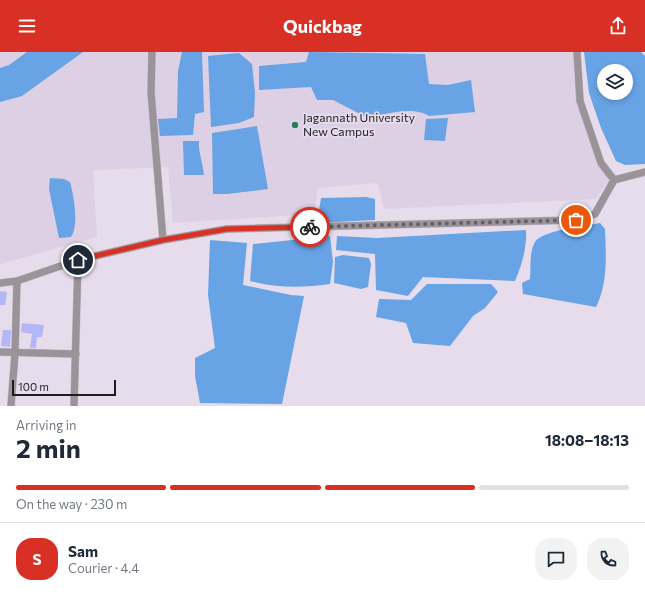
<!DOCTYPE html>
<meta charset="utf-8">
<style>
:root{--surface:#fff;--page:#f2f2f3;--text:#1f2937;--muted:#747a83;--line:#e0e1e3;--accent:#d93025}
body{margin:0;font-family:Commissioner,sans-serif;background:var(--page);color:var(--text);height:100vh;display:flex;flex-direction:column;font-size:15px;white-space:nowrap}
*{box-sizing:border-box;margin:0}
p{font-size:13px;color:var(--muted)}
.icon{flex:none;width:22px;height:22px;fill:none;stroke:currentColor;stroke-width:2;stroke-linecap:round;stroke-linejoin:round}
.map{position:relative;height:354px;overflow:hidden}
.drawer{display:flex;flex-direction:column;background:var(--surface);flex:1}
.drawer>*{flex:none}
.buttons{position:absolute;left:597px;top:12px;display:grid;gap:8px}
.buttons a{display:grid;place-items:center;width:36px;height:36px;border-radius:50%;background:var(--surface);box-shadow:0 2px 6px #0003;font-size:20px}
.scale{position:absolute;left:12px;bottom:10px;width:104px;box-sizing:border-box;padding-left:4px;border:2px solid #1f1c21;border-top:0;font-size:11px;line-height:14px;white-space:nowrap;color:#1f1c21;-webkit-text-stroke:3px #e6dceb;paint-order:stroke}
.pin{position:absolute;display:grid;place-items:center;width:34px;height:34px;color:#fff;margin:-17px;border:2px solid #fff;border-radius:50%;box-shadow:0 1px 4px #0007}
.courier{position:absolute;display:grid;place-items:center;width:40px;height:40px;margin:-20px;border:3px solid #d93025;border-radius:50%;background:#fff;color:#222;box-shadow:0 1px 5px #0007}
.summary em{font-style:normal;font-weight:700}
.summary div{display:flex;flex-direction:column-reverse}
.summary{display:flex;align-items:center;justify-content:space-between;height:68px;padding:0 16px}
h1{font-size:26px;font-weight:700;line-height:30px}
.bar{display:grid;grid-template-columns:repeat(4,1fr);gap:6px 4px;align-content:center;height:48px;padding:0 16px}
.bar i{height:5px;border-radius:3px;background:var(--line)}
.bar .selected{background:var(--accent)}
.bar p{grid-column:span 4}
.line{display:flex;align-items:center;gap:10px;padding:0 16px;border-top:1px solid var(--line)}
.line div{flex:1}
.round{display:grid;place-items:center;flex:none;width:42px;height:42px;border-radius:16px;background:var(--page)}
header{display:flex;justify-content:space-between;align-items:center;height:52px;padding:0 16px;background:var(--accent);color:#fff;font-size:18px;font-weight:700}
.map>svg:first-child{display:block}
</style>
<header><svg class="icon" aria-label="menu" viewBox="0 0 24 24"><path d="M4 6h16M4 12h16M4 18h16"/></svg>Quickbag<svg class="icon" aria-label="share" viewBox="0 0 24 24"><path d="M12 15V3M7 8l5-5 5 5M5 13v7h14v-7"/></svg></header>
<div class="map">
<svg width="645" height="354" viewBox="0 0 645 354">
<rect width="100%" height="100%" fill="#e6dceb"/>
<path fill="#ddcfe4" d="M0,0h574l1,31 34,98 -14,18 -211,10 -6,-26 -60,5 -4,26 -141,9 -5,-56 -75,3 4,67 -97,27z"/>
<path fill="#68a3e5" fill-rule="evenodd" d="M27,0h56l-61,44 -22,6v-34l9,-3z
M182,0h20l2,60 -9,2 -2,21 -33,1 -2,-17 19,-1 1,-47z
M309,0l116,2 4,30 19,1 23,-5 4,32 -46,4c-15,-10 -44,-3 -59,3l-37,-19h-16l-6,-13 -52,3v-24l47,-4z
M584,0h57l4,4v108l-20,1 -9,-4 -15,-33 -12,-35zM604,19h22v22h-22z
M239,1l13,11 3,29 -1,24 -15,6 -28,4 -3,-71z
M448,66l-3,23 -21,-1 2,-21z
M257,74l11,63 -41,5h-14l-1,-61z
M183,89h16c-1,10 4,23 5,34h-20z
M50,126l14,1 6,3c4,14 9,44 1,55l-12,1 -10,-49z
M366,145l9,2v21l-58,3 4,-25z
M600,171l5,6c1,26 3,54 -9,78l-73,-13 -1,-11 8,-4c1,-11 -1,-27 5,-37 8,-12 50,-16 65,-19z
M526,178c1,18 -4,34 -11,51l-92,-4 -15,19 -32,-6 -1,-36 -39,-4 1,-14 40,2z
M330,184l3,26 -3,22c-29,4 -51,4 -80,-3l3,-37z
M210,188l37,3 -4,42 48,10 13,1 -22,108 -82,-1 -5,-27v-18l20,-10 -7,-53z
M343,203l26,3 2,6 -3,23 -7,2 -27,-6 1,-26z
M427,232h64l7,8 -13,16 -12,8 -23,30 -37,-3 -7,-20 -30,-6 3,-18 32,1z"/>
<path fill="#b4b6f7" d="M0,239l7,1 -2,13h-5z
M22,271l22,2 -2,12h-5l-1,11h-6l2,-14 -11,-2z
M3,278h8l-1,17 -9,-1z"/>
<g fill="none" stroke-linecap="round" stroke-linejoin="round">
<g stroke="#c2b9c7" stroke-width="8">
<path id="minor" d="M152,0l-1,40 12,148
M577,0l3,49 21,62 13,17
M0,231l17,-2 61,-21 85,-20 64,-11 349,-9 19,-6 19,-34 31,-8
M0,300l76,2
M11,354l4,-53 2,-72
M74,354l4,-146"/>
</g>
<use href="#minor" stroke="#9a9397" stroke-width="7"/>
</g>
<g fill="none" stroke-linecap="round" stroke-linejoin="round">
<path stroke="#655f68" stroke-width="4" stroke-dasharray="0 7.2" d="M310,175l266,-7"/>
<path stroke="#d93025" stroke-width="5" d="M78,208l85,-20 64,-11 83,-2"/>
</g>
<circle fill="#258056" stroke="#e6dceb" stroke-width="1.5" cx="295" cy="73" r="4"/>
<g text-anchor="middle" stroke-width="3.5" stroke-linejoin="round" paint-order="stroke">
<g font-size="12" fill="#1f1c21" stroke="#e6dceb" text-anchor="start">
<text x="303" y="70">Jagannath University<tspan x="303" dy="14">New Campus</tspan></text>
</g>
</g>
</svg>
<div class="buttons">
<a><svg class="icon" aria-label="layers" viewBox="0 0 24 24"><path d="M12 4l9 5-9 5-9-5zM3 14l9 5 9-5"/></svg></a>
</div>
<div class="scale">100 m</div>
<div class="pin" style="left:576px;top:168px;background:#ea580c"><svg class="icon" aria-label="bag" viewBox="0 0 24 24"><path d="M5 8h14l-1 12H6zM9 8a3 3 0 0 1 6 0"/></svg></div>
<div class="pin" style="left:78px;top:208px;background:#1f2937"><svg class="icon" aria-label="home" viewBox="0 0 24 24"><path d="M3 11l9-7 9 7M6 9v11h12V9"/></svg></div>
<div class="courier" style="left:310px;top:175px"><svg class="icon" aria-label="bike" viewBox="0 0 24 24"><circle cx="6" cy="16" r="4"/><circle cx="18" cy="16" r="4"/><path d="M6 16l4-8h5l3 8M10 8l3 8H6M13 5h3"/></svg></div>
</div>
<section class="drawer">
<div class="summary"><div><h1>2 min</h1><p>Arriving in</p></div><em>18:08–18:13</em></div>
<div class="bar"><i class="selected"></i><i class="selected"></i><i class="selected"></i><i></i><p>On the way · 230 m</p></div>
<div class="line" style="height:72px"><b class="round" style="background:var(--accent);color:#fff">S</b><div><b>Sam</b><p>Courier · 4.4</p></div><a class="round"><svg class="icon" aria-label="chat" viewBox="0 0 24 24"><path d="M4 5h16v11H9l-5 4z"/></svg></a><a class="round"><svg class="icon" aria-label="phone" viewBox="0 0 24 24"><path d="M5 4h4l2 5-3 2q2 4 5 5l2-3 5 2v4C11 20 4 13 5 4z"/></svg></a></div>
</section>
